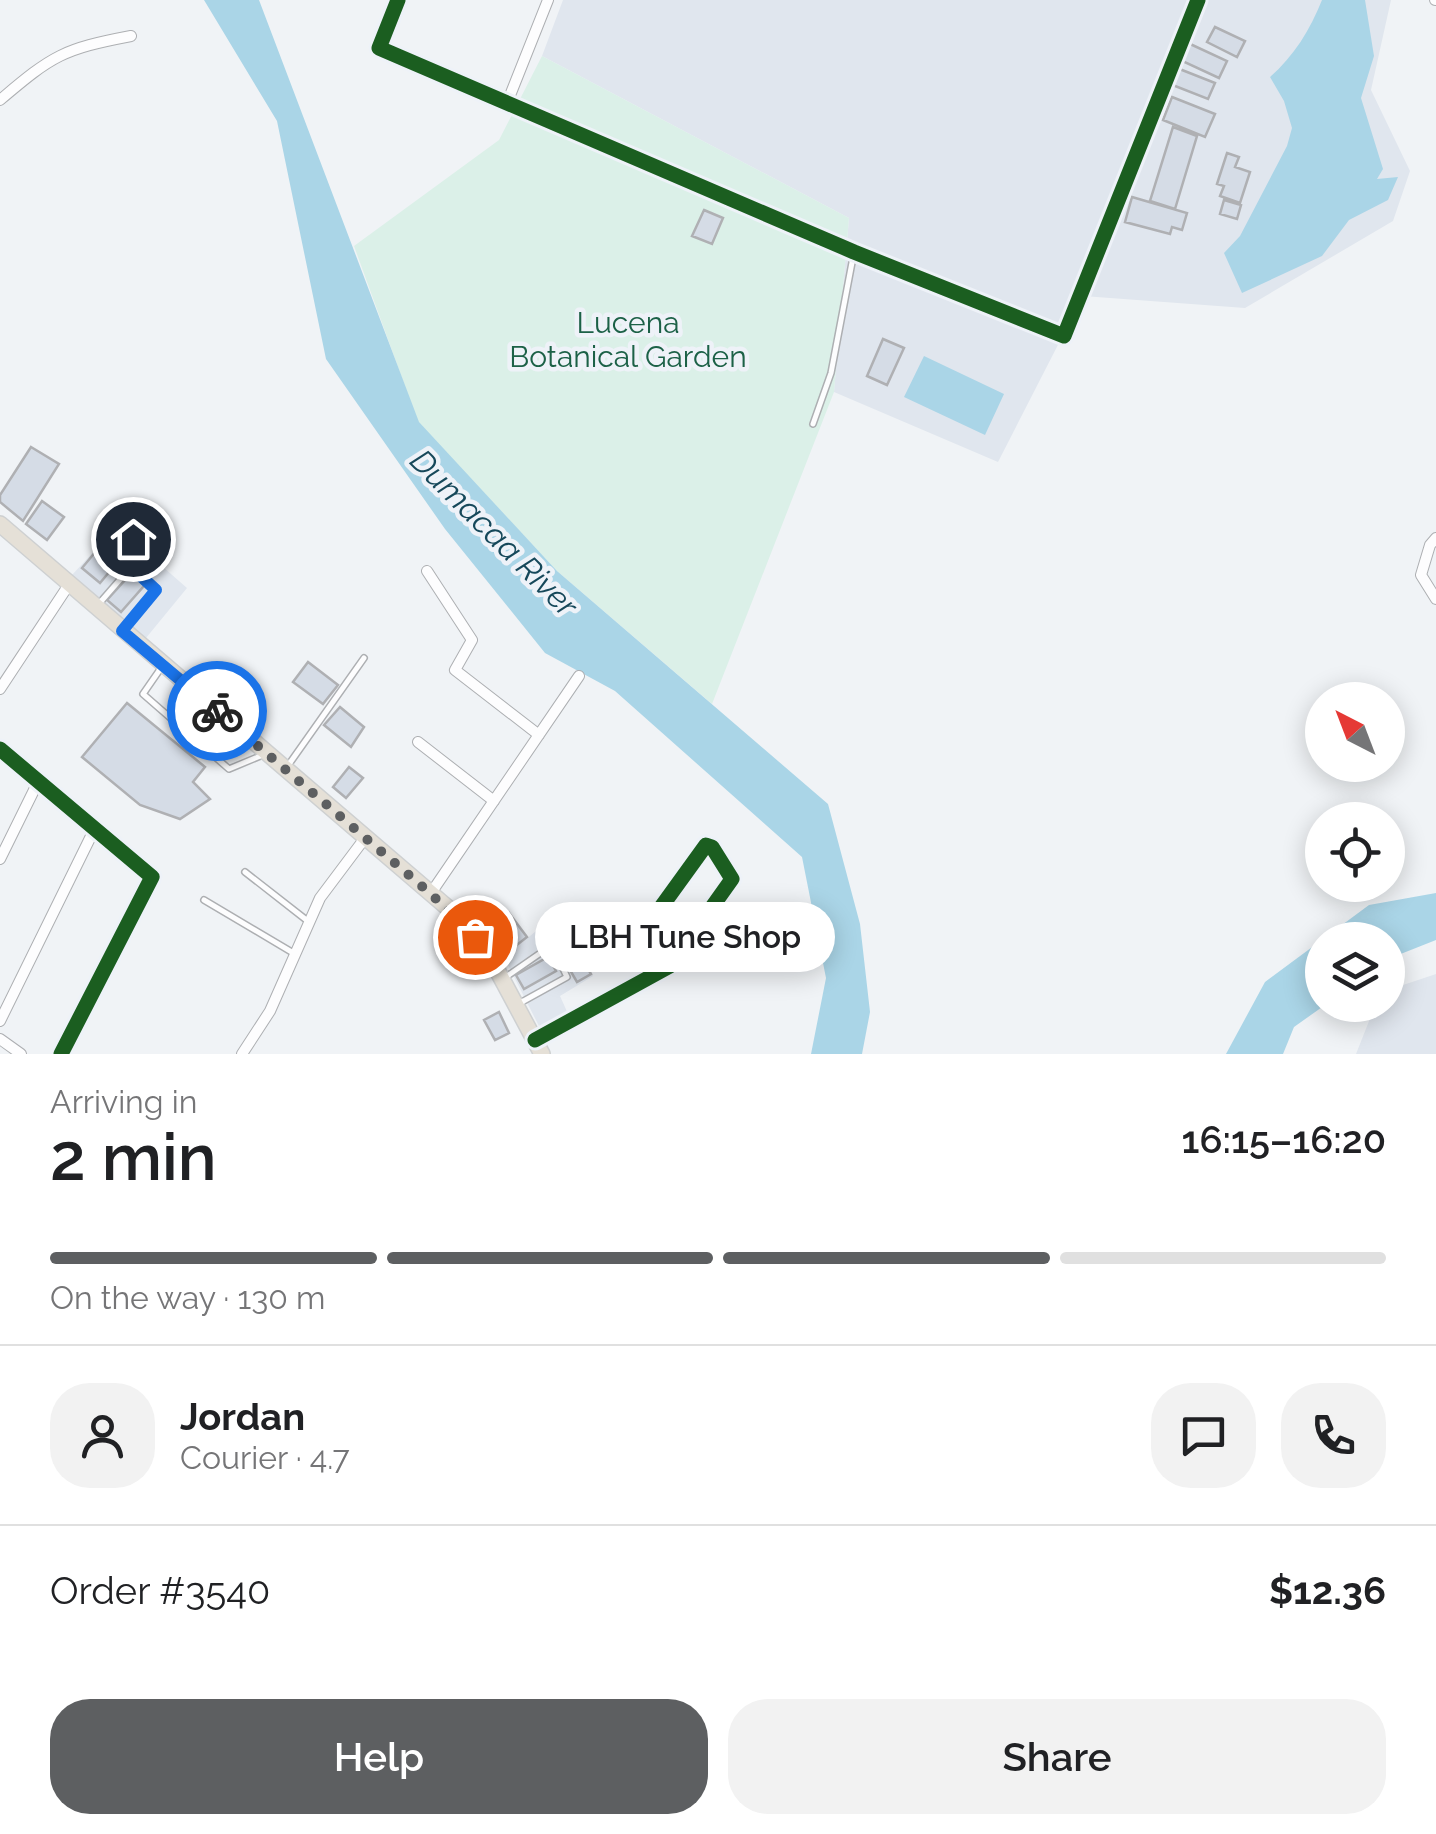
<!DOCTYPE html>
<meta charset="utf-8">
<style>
:root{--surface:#fff;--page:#f2f2f2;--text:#202124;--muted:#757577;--line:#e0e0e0;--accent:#5d5f61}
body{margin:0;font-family:Raleway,sans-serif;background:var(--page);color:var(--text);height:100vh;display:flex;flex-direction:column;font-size:38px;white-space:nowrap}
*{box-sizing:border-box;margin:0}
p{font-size:32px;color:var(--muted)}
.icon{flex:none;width:55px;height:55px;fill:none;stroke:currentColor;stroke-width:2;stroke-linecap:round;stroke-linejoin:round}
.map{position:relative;height:1054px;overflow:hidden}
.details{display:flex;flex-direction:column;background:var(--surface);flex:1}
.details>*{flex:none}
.needle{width:65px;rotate:318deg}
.fabs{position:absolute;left:1305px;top:682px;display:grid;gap:20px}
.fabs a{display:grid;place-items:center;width:100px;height:100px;border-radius:50%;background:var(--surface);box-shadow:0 5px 25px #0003;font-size:50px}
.pin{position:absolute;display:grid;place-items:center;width:85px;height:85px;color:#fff;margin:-42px;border:5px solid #fff;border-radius:50%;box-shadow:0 2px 10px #0007}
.courier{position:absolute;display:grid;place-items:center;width:100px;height:100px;margin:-50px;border:8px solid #1a73e8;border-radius:50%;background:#fff;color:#222;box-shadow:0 2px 12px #0007}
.bubble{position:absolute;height:70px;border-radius:35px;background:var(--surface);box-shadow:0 5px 25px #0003;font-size:32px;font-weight:600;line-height:70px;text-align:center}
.head em{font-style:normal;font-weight:600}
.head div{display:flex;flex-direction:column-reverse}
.head{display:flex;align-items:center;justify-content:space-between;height:170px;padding:0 50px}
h1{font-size:65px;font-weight:600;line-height:75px}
.bar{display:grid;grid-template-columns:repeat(4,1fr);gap:15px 10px;align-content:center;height:120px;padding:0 50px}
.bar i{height:12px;border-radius:8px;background:var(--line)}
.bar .selected{background:var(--accent)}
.bar p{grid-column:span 4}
.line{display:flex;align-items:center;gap:25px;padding:0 50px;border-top:2px solid var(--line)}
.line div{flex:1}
.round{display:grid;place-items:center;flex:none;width:105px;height:105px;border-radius:40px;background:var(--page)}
.button{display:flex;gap:20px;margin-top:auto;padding:20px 50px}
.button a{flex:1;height:115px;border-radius:40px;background:var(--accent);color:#fff;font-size:40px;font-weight:600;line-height:115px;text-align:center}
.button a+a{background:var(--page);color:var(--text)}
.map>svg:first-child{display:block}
</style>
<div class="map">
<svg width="1436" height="1054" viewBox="0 0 1436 1054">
<rect width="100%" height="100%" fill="#f0f3f6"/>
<path fill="#e0e6ee" d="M563,0h828l-20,90 39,81 -17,50 -148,87 -162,-12 -85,166 -164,-70 15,-174 -307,-162z
M130,512l29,15 -12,26 40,35 -41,50 -74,-63z
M546,923l10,20 17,-9 20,42 -33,20 9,20 -28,14 -37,-73z
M1436,974v80h-80l19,-48 13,-1v-9l12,-10z"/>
<path fill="#dbf0e8" d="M542,56l307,162 -15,174 -122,312 -155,-133 -139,-149 -64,-176 145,-106z"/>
<path fill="#aad5e7" d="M204,0h55l160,422 138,149 271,233 32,120 10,88 -8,42h-51l15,-76 -24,-121 -187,-166 -70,-38 -100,-124 -119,-170 -49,-238z
M1322,0h43l9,56 -13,42 22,71 -6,10 21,-2 -10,23 -39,20 -27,36 -80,37 -18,-40 16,-17 47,-90 5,-18 -8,-27 -14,-24c24,-21 40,-47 52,-77z
M924,356l80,38 -19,41 -81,-38z
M1436,893v47l-48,19v-19h-66l3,65 -31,22 -11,27h-57l39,-72 104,-77z"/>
<path fill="#d5dce6" stroke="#afb0b3" stroke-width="2.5" d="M1215,27l30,14 -8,16 -30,-15z
M1188,43l39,18 -8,17 -39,-18z
M1177,68l38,15 -7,16 -38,-15z
M1172,97l43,17 -10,23 -42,-17z
M1173,127l24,9 -22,73 -25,-8z
M1227,153l12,4 -4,10 15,5 -10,31 -20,-7 4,-10 -7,-2z
M1132,197l55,16 -5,17 -10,-3 -2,7 -45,-12z
M1224,200l17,5 -4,14 -17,-5z
M704,210l19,8 -11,26 -20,-8z
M883,339l21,9 -17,37 -20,-9z
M31,447l28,17 -36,57 -23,-19v-7z
M42,501l22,16 -17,23 -21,-16z
M124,520l10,12 -15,13 -10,-11z
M102,544l18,15 -20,24 -18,-15z
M137,567l13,12 -29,33 -14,-12z
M308,662l30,23 -15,19 -30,-22z
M224,669l9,9 -15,10 -9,-9z
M242,698l19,19 -11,11 -19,-19z
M127,703l78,64 -12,15 17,17 -30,20 -40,-14 -58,-48z
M340,707l24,20 -13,20 -27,-22z
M349,767l14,11 -17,20 -13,-11z
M509,913l18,24 -19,15 -18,-25z
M574,945l17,29 -14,8 -17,-29z
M548,957l8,14 -32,18 -8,-14z
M499,1012l10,21 -14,7 -11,-20z"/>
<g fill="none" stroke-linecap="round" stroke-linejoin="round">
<g stroke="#adafb2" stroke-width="8">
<path id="lane" d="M813,424l18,-51 23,-121
M97,606l34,-39 2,-28
M126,626l30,-36 -25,-23
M161,668l-18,26 86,75 36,-15
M287,767l77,-109
M245,872l64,50
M204,900l91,54
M503,979l49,-34 15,32 -47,26"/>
</g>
<g stroke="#adafb2" stroke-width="12">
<path id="street" d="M398,0l-19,48 475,204 210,84 134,-336
M1435,0h1
M0,100c53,-45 63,-51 131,-64
M507,103l41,-103
M1436,538l-6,7 -9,30 15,24
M427,571l45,69 -17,30 84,65
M0,689l68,-103
M418,742l76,59
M0,749l152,128 -91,177
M0,859l38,-77
M431,893l148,-217
M0,1021l95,-193
M0,1039l21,15
M535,1040l135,-74 62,-87 -20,-32 -6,-2 -47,65 29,27
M242,1054l28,-43 50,-113 45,-60"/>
</g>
<g stroke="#ced0d1" stroke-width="18">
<path id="primary" d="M0,524l462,396 26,33 54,101"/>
</g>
<use href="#lane" stroke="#fdfdfe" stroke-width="5"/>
<use href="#street" stroke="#fdfdfe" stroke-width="10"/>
<use href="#primary" stroke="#e5e0d7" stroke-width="15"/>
<g stroke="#eef2f8" stroke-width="21">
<path id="cycleway" d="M398,0l-19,48 475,204 210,84 134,-336
M0,749l152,128 -91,177
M535,1040l135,-74 62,-87 -20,-32 -6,-2 -47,65 29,27"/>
</g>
<use href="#cycleway" stroke="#1b5e20" stroke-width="15"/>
</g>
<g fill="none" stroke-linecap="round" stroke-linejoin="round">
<path stroke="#5d5f61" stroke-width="10" stroke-dasharray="0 18" d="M217,711l214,183 44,43"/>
<path stroke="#1a73e8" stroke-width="12" d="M133,539l-2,28 25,23 -34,41 95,80"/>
</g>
<g text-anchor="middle" stroke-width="9" stroke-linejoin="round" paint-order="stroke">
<g font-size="30" fill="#1c6147" stroke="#eef2f8">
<text x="628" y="333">Lucena<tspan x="628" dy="34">Botanical Garden</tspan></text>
</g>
<g font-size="32" font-style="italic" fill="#16485a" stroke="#eef2f8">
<text transform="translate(494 533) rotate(45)" y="11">Dumacaa River</text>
</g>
</g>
</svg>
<div class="fabs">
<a><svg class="needle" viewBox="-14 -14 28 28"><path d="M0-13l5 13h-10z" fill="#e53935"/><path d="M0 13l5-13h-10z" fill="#757577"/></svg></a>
<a><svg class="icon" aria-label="locate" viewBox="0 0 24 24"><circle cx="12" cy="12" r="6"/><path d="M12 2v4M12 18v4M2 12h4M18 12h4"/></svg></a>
<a><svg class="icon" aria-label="layers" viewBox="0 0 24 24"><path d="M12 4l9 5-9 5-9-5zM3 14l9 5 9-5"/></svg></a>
</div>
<div class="pin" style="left:475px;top:937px;background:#ea580c"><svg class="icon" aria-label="bag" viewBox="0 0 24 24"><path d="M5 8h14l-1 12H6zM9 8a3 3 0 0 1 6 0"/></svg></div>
<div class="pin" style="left:133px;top:539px;background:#1f2937"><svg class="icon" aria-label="home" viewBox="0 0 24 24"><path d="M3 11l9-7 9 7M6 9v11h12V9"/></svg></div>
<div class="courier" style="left:217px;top:711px"><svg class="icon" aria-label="bike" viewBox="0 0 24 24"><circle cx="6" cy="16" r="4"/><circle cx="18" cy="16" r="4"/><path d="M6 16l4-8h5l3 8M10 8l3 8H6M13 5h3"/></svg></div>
<div class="bubble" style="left:535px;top:902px;width:300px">LBH Tune Shop</div>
</div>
<section class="details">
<div class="head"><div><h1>2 min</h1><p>Arriving in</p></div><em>16:15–16:20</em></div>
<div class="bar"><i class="selected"></i><i class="selected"></i><i class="selected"></i><i></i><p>On the way · 130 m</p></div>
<div class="line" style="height:180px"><a class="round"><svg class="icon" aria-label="person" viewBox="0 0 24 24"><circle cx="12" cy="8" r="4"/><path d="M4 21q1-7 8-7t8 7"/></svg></a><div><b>Jordan</b><p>Courier · 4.7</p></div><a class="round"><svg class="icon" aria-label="chat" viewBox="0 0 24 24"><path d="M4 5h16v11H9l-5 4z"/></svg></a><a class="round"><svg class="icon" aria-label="phone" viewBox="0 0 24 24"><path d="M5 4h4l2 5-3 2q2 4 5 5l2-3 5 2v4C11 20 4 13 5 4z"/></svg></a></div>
<div class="line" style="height:130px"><div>Order #3540</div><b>$12.36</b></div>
<div class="button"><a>Help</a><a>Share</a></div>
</section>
